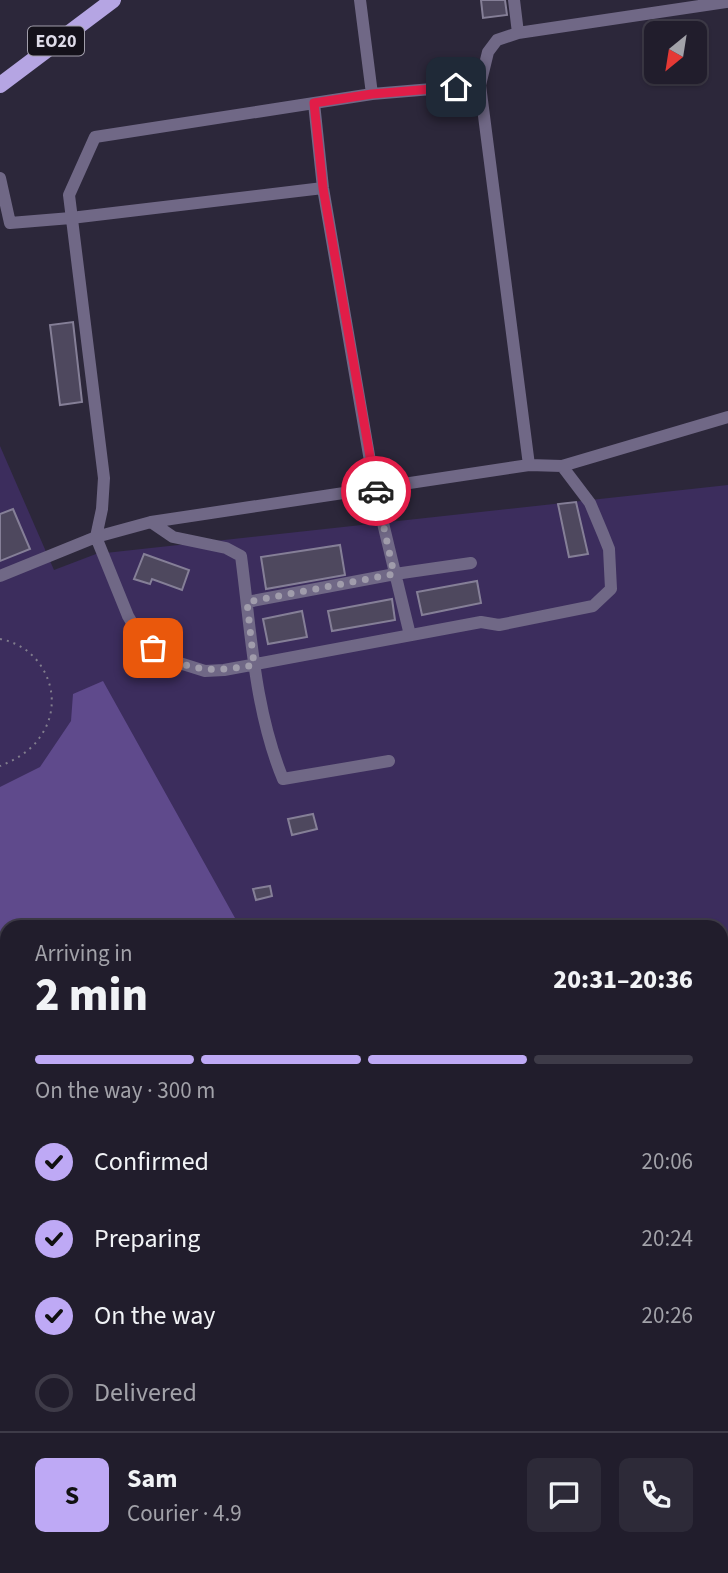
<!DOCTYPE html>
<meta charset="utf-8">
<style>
:root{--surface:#211d2c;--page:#2d2a38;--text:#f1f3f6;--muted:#a2a2a9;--line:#3e3b48;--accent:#bea9f5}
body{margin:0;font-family:"Source Sans 3",sans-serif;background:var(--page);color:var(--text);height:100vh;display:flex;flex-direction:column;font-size:26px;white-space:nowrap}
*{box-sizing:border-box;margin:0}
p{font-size:23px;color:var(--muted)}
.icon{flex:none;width:38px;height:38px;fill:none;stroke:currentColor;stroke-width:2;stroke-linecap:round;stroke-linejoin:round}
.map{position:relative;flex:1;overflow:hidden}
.details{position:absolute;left:0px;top:920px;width:728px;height:653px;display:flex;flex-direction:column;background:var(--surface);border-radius:21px 21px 0 0;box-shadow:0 2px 5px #0004,0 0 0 2px var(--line)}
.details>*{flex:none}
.needle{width:46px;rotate:210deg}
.tools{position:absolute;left:644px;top:21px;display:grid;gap:14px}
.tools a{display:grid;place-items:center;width:63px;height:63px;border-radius:10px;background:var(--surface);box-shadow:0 2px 5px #0004,0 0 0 2px var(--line);font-size:35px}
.pin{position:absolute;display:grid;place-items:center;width:60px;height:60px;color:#fff;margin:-30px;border-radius:14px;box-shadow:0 4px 10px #0006}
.courier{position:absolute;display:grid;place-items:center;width:70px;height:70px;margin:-35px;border:5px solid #e11d48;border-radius:50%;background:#fff;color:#222;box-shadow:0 2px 9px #0007}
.head em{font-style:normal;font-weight:800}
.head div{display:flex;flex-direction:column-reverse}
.head{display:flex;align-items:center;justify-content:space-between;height:119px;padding:0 35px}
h1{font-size:46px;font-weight:800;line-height:52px}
.bar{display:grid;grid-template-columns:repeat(4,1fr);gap:10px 7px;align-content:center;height:84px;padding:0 35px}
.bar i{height:9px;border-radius:5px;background:var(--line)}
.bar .current{background:var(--accent)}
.bar p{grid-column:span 4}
.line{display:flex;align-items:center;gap:18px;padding:0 35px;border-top:2px solid var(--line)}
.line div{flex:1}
.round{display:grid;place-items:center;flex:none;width:74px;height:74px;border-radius:10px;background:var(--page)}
ol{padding:0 35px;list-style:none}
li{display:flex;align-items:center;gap:21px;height:77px}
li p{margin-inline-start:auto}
li .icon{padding:7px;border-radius:50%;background:var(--accent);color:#111;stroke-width:4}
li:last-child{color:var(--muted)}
li i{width:38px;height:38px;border:4px solid var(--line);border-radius:50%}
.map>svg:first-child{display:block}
</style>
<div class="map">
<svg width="728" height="1573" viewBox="0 0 728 1573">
<rect width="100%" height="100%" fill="#2c273a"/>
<path fill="#3c2d5d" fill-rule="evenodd" d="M0,446l54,124 42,-16 632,-69v1088h-728zM7,928h714v638h-714z"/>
<path fill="#5f4a8c" d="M103,681l137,246 -233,1v303l-7,-2v-442l40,-20 31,-46 2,-27z"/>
<path fill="#4e485e" stroke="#857f97" stroke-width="2" d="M481,0h24l2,15 -24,3z
M73,322l9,80 -22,3 -10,-80z
M576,502l12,52 -19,3 -11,-53z
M13,509l17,40 -30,12v-47z
M340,545l5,30 -79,14 -5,-32z
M144,554l45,16 -7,20 -30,-11 -2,5 -16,-5z
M477,581l4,22 -59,12 -5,-23z
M392,599l3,21 -63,11 -4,-20z
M302,611l5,26 -39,7 -5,-25z
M313,814l4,15 -25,6 -4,-16z
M270,886l2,10 -16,4 -3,-11z"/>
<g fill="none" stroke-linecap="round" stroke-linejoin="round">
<path stroke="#817d8d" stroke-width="2" stroke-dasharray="2 5" stroke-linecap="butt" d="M0,639c45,8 67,61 40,98 -9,14 -25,23 -40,29
M0,990l7,-1
M0,1247l7,-10"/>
<path stroke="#706886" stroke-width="12" d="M360,0l12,94
M514,0l4,33
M480,85l8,-33 9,-12 21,-7 208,-31
M314,103l9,85 52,302 35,145
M0,178l10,45 61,-5 252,-30
M529,465l-49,-380 -108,9 -277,43 -26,58 35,283 -2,31 -6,28 32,79 10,17 32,27 35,11 19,-1 257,-48 18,3 94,-19 18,-17 -2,-40 -6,-15 -13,-31 -28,-37
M151,522l22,15 53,11 15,8c10,74 13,153 42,223l106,-18
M0,576l96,-39 55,-15 378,-57 33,1 166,-49
M247,602l148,-28 76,-11
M0,1457l2,-56
M0,1472l7,27
M0,1519l7,1
M721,1532h7
M196,1573l3,-7"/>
<path stroke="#b5a5e3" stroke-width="16" d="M0,85l113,-85"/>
</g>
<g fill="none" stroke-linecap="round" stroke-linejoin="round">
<path stroke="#a09cab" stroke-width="7" stroke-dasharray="0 12.6" d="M153,648c35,25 61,24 101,17l-7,-63 147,-28 -18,-83"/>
<path stroke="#e11d48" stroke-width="9" d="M376,491l-53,-303 -9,-85 58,-9 84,-7"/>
</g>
<g text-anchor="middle" stroke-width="7" stroke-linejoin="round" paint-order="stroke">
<rect fill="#14111a" stroke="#a19eaa" stroke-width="2" x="28" y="26.5" width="56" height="29" rx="5"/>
<g font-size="18" font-weight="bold" fill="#dedbe8">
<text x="56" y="47">ΕΟ20</text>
</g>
</g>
</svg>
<div class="tools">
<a><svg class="needle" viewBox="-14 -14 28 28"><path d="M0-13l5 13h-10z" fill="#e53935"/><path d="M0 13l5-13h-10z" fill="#a2a2a9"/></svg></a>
</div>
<div class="pin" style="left:153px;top:648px;background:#ea580c"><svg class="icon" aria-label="bag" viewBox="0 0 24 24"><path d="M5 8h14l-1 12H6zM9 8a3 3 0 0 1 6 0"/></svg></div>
<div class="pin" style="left:456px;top:87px;background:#1f2937"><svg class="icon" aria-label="home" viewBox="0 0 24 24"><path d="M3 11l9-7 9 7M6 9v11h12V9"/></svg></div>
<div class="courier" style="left:376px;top:491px"><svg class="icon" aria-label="car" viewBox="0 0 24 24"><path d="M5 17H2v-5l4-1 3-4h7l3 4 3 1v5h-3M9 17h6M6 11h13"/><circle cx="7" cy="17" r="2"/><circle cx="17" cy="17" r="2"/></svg></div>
<section class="details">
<div class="head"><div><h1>2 min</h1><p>Arriving in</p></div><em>20:31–20:36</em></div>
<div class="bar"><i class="current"></i><i class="current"></i><i class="current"></i><i></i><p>On the way · 300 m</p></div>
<ol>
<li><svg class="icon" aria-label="check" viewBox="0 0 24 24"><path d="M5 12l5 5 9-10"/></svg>Confirmed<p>20:06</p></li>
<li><svg class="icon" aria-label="check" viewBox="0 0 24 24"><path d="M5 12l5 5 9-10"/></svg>Preparing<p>20:24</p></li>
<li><svg class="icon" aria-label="check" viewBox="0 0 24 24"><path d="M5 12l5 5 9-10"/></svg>On the way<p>20:26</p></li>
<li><i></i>Delivered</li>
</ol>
<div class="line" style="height:126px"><b class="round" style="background:var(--accent);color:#111">S</b><div><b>Sam</b><p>Courier · 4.9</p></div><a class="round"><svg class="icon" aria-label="chat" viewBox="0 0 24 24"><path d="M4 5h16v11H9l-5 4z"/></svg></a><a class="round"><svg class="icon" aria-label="phone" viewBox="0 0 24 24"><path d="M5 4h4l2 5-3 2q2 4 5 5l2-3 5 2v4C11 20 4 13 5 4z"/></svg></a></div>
</section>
</div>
